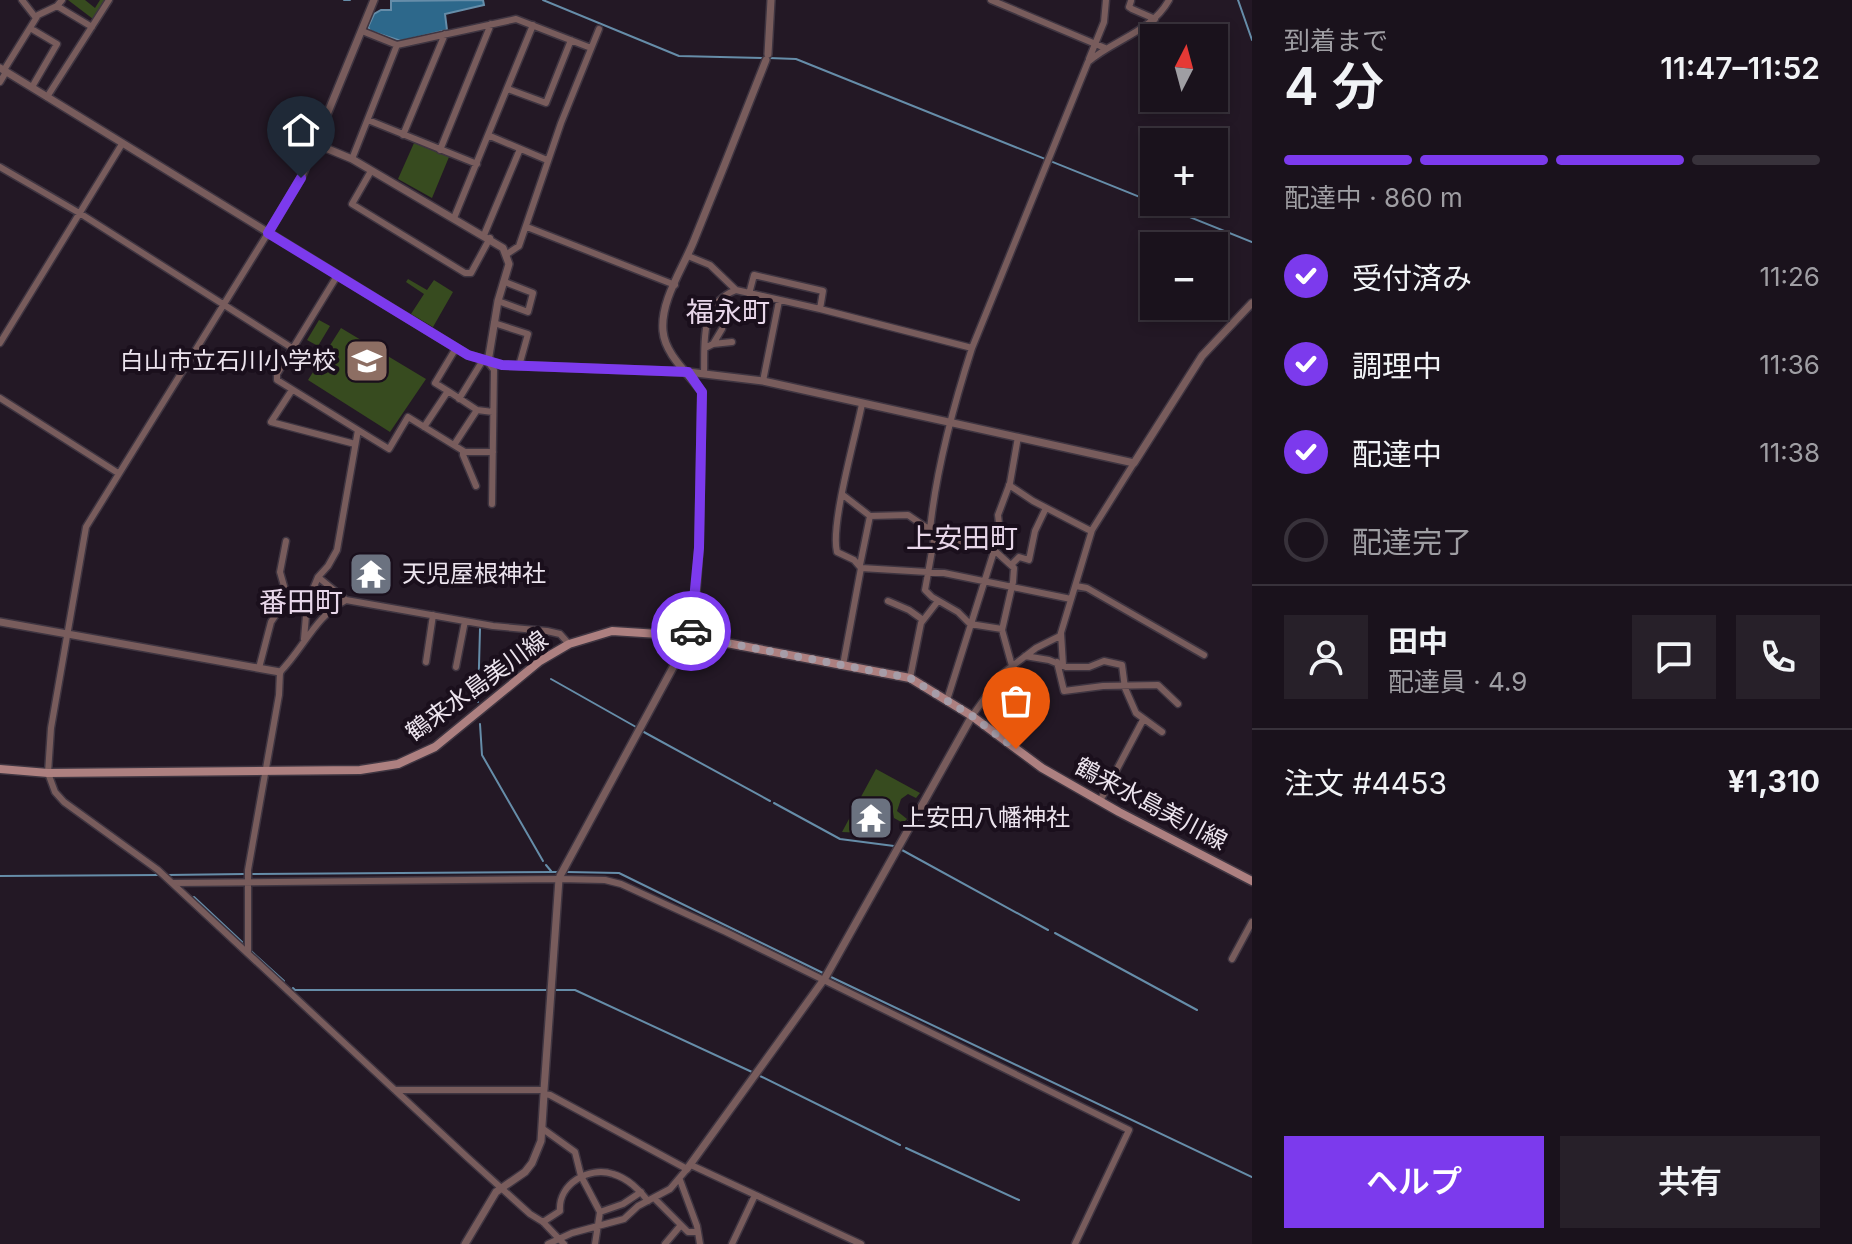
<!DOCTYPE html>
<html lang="ja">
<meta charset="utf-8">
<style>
:root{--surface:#1a121c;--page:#272029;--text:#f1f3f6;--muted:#9f9ea3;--line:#38323b;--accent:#7c3aed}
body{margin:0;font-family:Inter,"Noto Sans JP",sans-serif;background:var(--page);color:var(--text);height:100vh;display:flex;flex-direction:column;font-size:30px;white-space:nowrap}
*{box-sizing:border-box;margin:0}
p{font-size:26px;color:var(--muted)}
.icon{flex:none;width:44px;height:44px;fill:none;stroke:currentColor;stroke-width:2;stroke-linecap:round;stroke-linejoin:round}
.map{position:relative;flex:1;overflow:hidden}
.drawer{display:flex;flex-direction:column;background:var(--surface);width:600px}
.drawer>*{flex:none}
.needle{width:52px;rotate:6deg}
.controls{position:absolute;left:1140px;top:24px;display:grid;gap:16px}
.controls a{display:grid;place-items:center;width:88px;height:88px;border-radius:0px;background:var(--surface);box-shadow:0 4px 12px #0003,0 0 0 2px var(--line);font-size:40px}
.pin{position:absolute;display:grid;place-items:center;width:68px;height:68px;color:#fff;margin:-82px -34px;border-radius:50% 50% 50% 0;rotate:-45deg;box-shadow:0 0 8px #0007}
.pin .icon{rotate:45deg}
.courier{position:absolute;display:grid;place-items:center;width:80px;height:80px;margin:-40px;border:6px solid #7c3aed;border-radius:50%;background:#fff;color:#222;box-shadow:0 2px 10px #0007}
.headline em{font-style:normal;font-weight:600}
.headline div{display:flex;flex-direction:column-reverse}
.headline{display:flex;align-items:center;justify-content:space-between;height:136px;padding:0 32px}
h1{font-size:52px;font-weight:600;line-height:60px}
.bar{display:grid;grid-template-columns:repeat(4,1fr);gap:12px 8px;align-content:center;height:96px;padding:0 32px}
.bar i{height:10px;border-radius:6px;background:var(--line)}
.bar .current{background:var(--accent)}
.bar p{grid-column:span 4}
.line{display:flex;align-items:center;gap:20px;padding:0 32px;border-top:2px solid var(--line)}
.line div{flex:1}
.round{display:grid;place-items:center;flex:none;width:84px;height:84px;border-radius:0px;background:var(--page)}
ol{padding:0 32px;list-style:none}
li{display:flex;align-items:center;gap:24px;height:88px}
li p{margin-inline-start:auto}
li .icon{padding:8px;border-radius:50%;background:var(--accent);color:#fff;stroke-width:4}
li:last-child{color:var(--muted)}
li i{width:44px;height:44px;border:4px solid var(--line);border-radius:50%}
.action{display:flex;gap:16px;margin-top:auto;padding:16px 32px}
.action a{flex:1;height:92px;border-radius:0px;background:var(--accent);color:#fff;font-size:32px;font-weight:600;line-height:92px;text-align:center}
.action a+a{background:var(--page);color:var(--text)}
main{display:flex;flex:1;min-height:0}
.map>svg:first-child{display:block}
</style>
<main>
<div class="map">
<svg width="1252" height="1244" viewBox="0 0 1252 1244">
<rect width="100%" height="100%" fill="#231825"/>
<path fill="#374b1f" d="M68,0h17l10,8 5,-8h5l-12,19z
M414,143l35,14 -17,41 -34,-19z
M408,279l19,11 7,-10 19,12 -20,35 -22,-13 13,-20 -18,-12z
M319,320l11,6 -12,20 -11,-6z
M341,328l85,51 -36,53 -82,-52z
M876,769l44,24 -4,5 -8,-4 -7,5 -4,12 10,8 -4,4 -9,-5 -2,-12 -31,-1 -6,9 3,12 7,3 -2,4 -21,-1z"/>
<path fill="#2d688b" stroke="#668da9" stroke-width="2" d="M483,0l1,5 -39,9 2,16 -46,11 -31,-10 -2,-4 6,-13 7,-4h10v-9z"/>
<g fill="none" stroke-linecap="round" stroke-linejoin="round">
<path stroke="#668da9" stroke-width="2" d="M344,0h6
M543,0l136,56 83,2
M1238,0l14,40
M769,58l27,1 456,183
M551,679l85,48
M478,702l2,-73
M480,724l2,31 61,106
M642,731l128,70
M774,803l66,36 54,7
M902,850l146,80
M546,865l5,6
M567,872l52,1 206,101
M251,874l309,-2
M167,875l77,-1
M0,876l160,-1
M194,897l48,45
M1055,933l142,77
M251,951l33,30
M831,977l421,200
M293,988l2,2h251
M554,990h21l177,82
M760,1076l140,69
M906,1148l113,52"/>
<g stroke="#3f3541" stroke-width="9">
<path id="minor" d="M22,0l14,18
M991,0l114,48
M1131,1l-2,6 3,2 23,10
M57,6l35,21
M30,28l27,16 -25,43
M362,31l35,14 119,-26 75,29
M1089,59l15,-37 2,-22
M4,70l34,-55 19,-9 5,-6
M0,82l6,-10
M508,89l38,14 25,-63
M47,97l62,-97
M368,120l109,44
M403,135l42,-101
M490,136l57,24
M440,150l51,-126
M352,159l45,-114
M0,167l81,47 211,134
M371,171l-19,33 113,69h6l19,-35
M454,218l79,-193
M527,227l148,58
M268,233l-182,294 -35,201 -3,45 7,19 9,10 94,68 310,288 62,56 13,8 21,22
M484,235l36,-86
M507,254l12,-8 42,-123 38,-94
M688,256l22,9 26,25 84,19 152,39
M337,276l-60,98v6l81,50 -21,120 -9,16 -10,11 28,23 147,26 54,5 13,3 9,10
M749,294l5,-19 69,16 -3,18
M498,301l30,11 5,-19 -28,-11
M494,323l34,11 -9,32
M0,343l122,-199
M713,344l9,-15
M705,348l8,-4 19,-2
M488,362l6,8 -2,134
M704,374c1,-32 -5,-70 32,-84
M763,381l16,-80
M292,390l-21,32 84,22
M448,391l29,19 16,2
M0,398l118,75
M459,399l24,-39
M862,404c-6,31 -32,121 -25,148l17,8 7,8 83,5 127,26
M424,427l24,-36 -13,-8 21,-35
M358,430l31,19 19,-32 57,35h28
M454,445l23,-35
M463,451v4l13,31
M1009,485l24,16 58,30
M843,495l27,21 38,-1 22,15
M935,534l28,10 32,4 -48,152
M995,548l5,-16 -2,-17 12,-32 8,-46
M994,550l20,18 -1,14 -11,48 10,36
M1012,564l7,-7 10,3 6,-29 11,-23
M860,565l10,-49
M1076,586l11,2 117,67
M888,601l21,9 14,10
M283,604l23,6
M1002,629l-32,-5 -12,-12 -26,-15 -7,-7 10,-56 -5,-4c6,-61 23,-123 42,-182l116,-286c27,-23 63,-30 81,-62
M1061,633l2,32
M304,639l3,-35 11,-27
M1025,656l24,4 17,7h23l15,-6 18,4 3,23 11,25 26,19
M426,662l7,-47
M1057,662l7,29 39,-5 55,-1 20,19
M843,665l18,-97
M456,667l9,-46
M259,668l12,-46 12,-18 3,-11 -6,-21 6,-31
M910,678l11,-55 17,-22
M972,716l30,-42 34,-26 24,-12 32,-106 42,-67
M1100,801l43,-81
M173,883l386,-4 46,1 16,4 105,48 403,198 -54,114
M248,951v-81l31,-175 1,-23c23,-23 36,-57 66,-72
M1232,959l20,-37
M395,1090h149v4l6,1 137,74 -17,20 -32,17 -14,13 -52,14 -24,11
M543,1129l32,23 6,24 19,36 -5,32
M691,1165l170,79
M680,1180l17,46 3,18
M654,1198l34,34h10
M600,1212l23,-8 18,-12
M543,1222l17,-11c-2,-27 29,-45 53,-37 14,4 27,16 35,27
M665,1244l16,-19
M732,1244l23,-49"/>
</g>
<g stroke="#3f3541" stroke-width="10">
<path id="tertiary" d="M768,54l3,-54
M0,68l468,287 34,10 186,7 75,9 371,82 68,-107 50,-53
M316,144l36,15 151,89 6,16 -11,37 -10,61
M268,233l33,-55 73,-178
M0,622l280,50
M560,876l130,-240 4,-17 5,-71 3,-156c-13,-18 -37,-37 -39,-61 -3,-31 21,-64 32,-93 24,-59 48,-119 71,-178
M544,1090l15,-211
M687,1169l138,-191 147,-262
M465,1244l31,-52 29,-20 7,-9 9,-22 3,-47"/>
</g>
<g stroke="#3f3541" stroke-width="11">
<path id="secondary" d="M0,769l48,4 312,-3 38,-6 37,-17 105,-86 29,-17 43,-13 78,5 220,42 62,38 70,52 77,44 133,69"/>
</g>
<use href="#minor" stroke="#785c5c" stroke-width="6"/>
<use href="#tertiary" stroke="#785c5c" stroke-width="7"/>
<use href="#secondary" stroke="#ad8080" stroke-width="8"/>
</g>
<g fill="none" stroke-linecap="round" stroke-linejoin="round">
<path stroke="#a69da8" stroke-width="8" stroke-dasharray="0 14.4" d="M691,631l-1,5 220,42 62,38 44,33"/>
<path stroke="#7c3aed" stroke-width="10" d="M301,178l-33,55 200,122 34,10 186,7 14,20 -3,156 -8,83"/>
</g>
<defs>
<g id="school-square" transform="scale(2.3)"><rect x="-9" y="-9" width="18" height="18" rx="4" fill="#8d6e63" stroke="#1a0f1c"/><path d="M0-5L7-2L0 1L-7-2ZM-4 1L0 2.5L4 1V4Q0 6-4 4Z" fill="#fff"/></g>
<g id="temple-square" transform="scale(2.3)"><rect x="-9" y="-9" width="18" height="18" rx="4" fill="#6b7280" stroke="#1a0f1c"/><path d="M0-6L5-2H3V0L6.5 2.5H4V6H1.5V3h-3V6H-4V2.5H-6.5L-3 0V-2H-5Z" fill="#fff"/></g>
</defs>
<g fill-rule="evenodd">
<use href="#school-square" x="367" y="361"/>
<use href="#temple-square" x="371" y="574"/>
<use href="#temple-square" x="871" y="818"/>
</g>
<g text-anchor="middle" stroke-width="8" stroke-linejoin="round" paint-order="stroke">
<g font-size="24" fill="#ece4ee" stroke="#1a0f1c" text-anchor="start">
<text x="336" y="369" text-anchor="end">白山市立石川小学校</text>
<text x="402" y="582">天児屋根神社</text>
<text x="902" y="826">上安田八幡神社</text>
</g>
<g font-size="24" fill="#ece4ee" stroke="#1a0f1c">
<text transform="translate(477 686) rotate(-36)" y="8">鶴来水島美川線</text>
<text transform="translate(1151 804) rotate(28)" y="8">鶴来水島美川線</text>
</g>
<g font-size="28" fill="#e8d7ea" stroke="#1a0f1c">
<text x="728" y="322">福永町</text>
<text x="962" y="548">上安田町</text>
<text x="301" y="612">番田町</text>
</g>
</g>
</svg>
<div class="controls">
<a><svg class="needle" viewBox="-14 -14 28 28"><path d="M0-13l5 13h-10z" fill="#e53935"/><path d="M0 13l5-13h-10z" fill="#9f9ea3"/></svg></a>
<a>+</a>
<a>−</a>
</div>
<div class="pin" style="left:1016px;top:749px;background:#ea580c"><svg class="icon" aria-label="bag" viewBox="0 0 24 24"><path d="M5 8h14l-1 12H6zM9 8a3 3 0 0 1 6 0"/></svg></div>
<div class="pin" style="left:301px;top:178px;background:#1f2937"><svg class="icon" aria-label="home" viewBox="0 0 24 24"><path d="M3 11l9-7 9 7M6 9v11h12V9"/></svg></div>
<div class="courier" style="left:691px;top:631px"><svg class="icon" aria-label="car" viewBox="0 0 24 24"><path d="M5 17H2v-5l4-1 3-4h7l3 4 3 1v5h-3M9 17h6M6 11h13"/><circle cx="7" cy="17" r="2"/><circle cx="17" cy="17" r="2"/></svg></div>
</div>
<section class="drawer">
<div class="headline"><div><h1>4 分</h1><p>到着まで</p></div><em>11:47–11:52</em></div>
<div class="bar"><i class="current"></i><i class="current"></i><i class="current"></i><i></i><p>配達中 · 860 m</p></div>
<ol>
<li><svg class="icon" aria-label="check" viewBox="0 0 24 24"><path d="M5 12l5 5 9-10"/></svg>受付済み<p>11:26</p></li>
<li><svg class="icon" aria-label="check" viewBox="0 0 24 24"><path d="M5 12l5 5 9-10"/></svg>調理中<p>11:36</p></li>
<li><svg class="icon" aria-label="check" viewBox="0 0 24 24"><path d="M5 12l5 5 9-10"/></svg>配達中<p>11:38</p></li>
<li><i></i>配達完了</li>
</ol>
<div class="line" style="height:144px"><a class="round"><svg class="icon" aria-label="person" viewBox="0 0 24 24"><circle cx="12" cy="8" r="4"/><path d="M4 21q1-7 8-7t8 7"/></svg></a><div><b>田中</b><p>配達員 · 4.9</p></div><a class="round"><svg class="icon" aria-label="chat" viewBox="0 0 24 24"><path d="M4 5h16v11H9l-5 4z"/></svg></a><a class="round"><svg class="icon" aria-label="phone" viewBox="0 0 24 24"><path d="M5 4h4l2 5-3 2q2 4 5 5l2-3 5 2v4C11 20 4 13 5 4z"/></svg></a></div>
<div class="line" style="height:104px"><div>注文 #4453</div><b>¥1,310</b></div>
<div class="action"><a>ヘルプ</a><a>共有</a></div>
</section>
</main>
